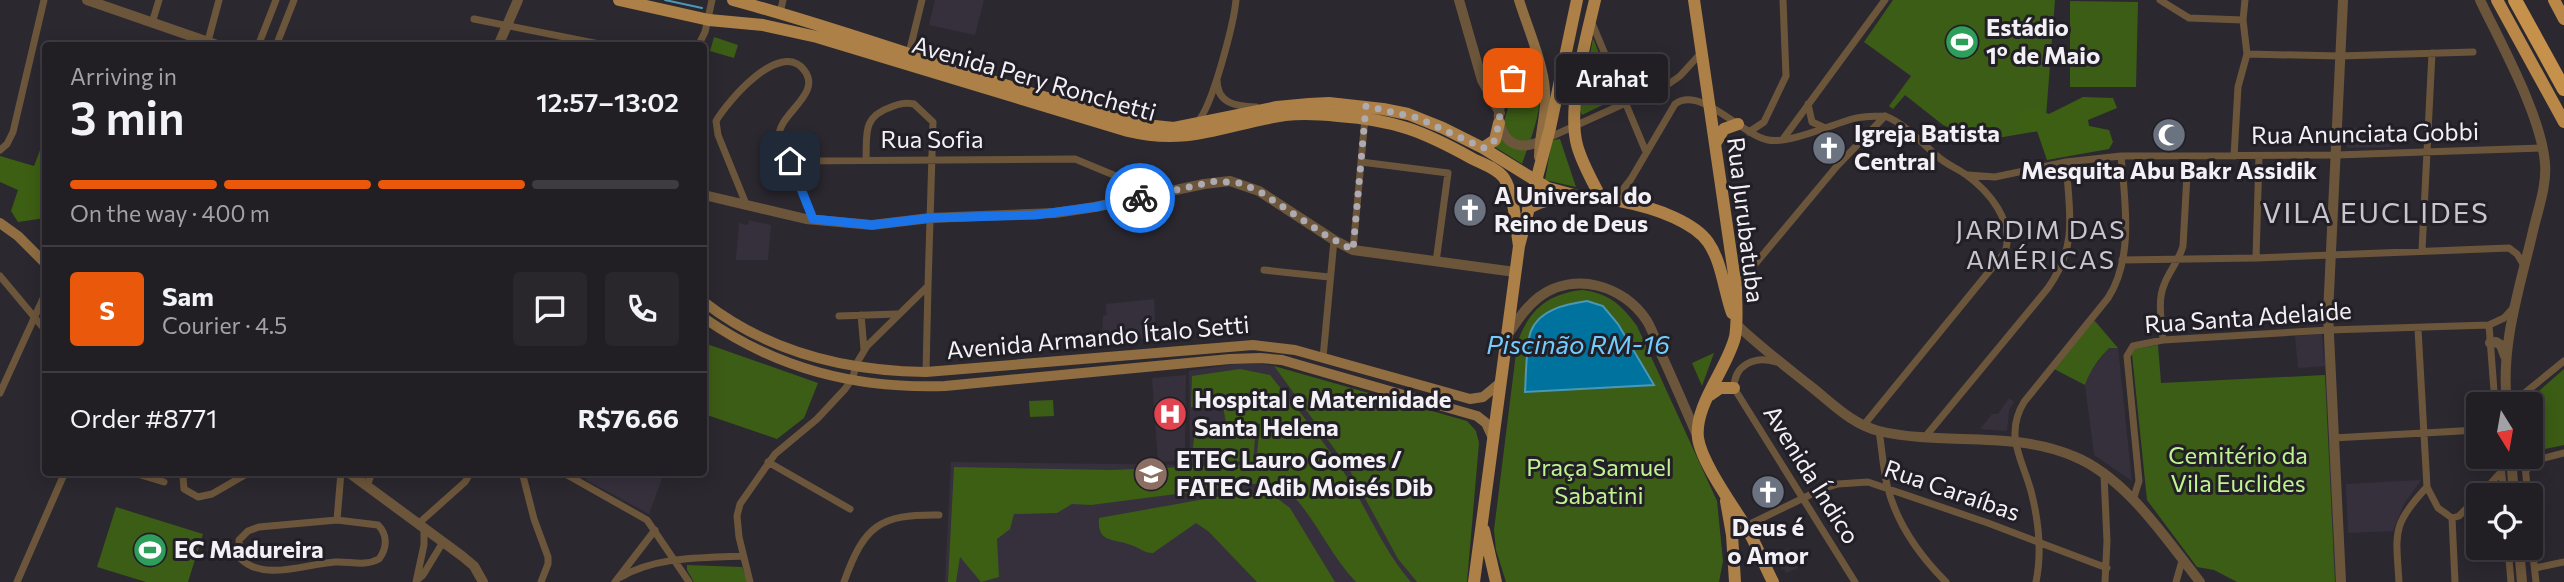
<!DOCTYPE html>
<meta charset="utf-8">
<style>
:root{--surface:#211e24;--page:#29272c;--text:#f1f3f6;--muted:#a2a2a6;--line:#3e3c41;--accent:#ea580c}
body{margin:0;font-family:Commissioner,sans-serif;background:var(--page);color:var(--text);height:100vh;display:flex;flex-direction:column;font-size:26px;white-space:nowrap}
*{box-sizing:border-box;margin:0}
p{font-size:23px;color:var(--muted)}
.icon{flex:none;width:38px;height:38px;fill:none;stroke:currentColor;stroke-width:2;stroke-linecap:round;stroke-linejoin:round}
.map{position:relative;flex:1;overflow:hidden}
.sheet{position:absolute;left:42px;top:42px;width:665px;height:434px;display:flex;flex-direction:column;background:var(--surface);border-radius:7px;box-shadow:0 4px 18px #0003,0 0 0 2px var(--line)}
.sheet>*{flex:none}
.needle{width:46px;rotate:169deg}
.buttons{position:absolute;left:2466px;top:392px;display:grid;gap:14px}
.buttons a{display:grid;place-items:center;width:77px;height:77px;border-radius:7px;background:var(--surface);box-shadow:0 4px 18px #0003,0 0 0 2px var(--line);font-size:35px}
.pin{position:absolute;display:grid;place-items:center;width:60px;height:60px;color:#fff;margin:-30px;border-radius:14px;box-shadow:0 4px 10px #0006}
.courier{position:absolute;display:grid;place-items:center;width:70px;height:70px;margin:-35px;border:5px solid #1a73e8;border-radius:50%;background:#fff;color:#222;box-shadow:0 2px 9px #0007}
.bubble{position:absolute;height:49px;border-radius:7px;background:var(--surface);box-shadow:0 4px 18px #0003,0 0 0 2px var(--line);font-size:23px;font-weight:600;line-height:49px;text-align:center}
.summary em{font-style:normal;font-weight:600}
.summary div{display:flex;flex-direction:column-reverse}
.summary{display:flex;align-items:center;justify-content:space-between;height:119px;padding:0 28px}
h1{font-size:46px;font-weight:600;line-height:52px}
.bar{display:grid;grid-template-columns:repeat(4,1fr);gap:10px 7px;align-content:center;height:84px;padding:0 28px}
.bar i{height:9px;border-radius:5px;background:var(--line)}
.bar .selected{background:var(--accent)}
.bar p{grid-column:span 4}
.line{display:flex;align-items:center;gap:18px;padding:0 28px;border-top:2px solid var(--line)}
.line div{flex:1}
.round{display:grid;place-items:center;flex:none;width:74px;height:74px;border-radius:7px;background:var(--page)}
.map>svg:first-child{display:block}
</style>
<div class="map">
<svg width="2564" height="582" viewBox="0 0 2564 582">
<rect width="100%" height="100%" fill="#2c2830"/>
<path fill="#36303d" d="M935,0h49l-9,35 -46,-10z
M2391,127v20l-42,1 -4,-3 2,-17z
M749,220l22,5 -3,35h-32l3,-37 9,2z
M1154,299l2,38 -47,4 -1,-9 -6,1 1,-17 4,-1 -1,-11z
M2322,334l2,31v-27h9l13,244h-11l-10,-216 -27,2 -3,-32z
M2109,348h9l14,133 -38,-26 -9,-70 4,-11z
M1249,362l25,4 76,104 48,89 19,23h-472l6,-120 239,3 -1,-94z
M1186,375l-1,75 2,10 -29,2 -6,-84z
M2009,398l5,4 -5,8 -2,21 -27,-2 12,-15h6z
M589,473v-1l75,1 -15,41 -63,-34z
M2421,480l-17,24 -11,27 -45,2 -2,-49z
M1789,548l4,3 5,17 -12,5 -2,-4 -2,1 -5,-16z"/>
<path fill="#3c5d15" d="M1893,0h162l-10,130 -59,10 -18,-9 -14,-1 -11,-5 -38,-30 -12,14 -4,-3 22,-30 -47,-34z
M2070,1l68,1 -2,85h-66z
M714,37l24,8 -4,13 -24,-7z
M1593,38l24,60 -35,17 -2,-5z
M1527,64h4c19,32 2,68 -9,100l-27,-17c11,-28 16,-57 32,-83z
M1560,139l16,48 -31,-7 7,-40z
M1583,290c25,3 39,15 54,36l80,175 6,60 -4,21h-213l-10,-32 -2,-20 23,-185c10,-34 31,-52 66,-55z
M2094,320l24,28h-9c-10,11 -19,22 -24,37l-31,-16z
M704,343l114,40 -14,35 -27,21 -73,-25z
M2158,345l3,38 164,-8 10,207h-98l-23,-12 -17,-3 -50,-67 -15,-146 3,-5z
M1714,353l-12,33 -10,-23z
M1274,366l193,55 9,10 3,12 -12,139h-50l-19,-23 -49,-90z
M2564,369v76l-24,5 -9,-9 -1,-37h-2l4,-7z
M1053,400l1,16 -24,1 -1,-16z
M1196,420l60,6 -3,37 -61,-6z
M116,507l87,27 -15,48h-42l-49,-15z
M687,565l55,2 6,15h-54l-7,-12z"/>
<path fill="#3d5f13" d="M2083,97l30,1 4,10 -29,12 1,6 20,4 4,12 -4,7 -62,11 -10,-29 -13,1 -7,-10 4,-10 9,-5 19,7z
M45,137v81l-27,4 -7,-11 7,-21 -18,-8v-26l34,10z
M1240,369l30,6c25,31 51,62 73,96 24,37 39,78 68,111h-55c-23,-24 -35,-52 -55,-77 -8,-11 -21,-17 -32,-23l-178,23 -19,-1 -15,9 -43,1 -4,15 -13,10 2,38 -18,5 -21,-25 -4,25h-8l6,-115 158,3 144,-6 4,-40 -34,-1 -3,-17 -23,3 -9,-2 1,-31z
M1238,493l36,3 16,12 45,74h-78l-49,-51 -12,-8 -43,30c-9,0 -13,-5 -22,-8 -17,-7 -34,-1 -32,-27z"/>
<path fill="#00729e" stroke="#4998b8" stroke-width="2" d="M1587,301l16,5 15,18 36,61 -129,7c1,-14 1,-50 6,-61 9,-22 36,-27 56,-30z"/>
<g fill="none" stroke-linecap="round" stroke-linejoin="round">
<path stroke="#4998b8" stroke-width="2" d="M665,0l37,8"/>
<path stroke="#6c563b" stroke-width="7" d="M2160,0l29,18 54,2
M780,13l3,-13
M474,19l135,27
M152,23l7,-23
M1592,23l54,129
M208,41l11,-41
M258,46l18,-46
M276,46l18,-46
M698,46l7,-14 7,-32
M2247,54l92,2 134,-4
M908,57l14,-57
M1217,80c0,24 19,26 39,27
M1808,104l4,18 11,5
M1197,122c15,-13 37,-100 39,-122
M1749,132l15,-10 22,-46 -3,-76
M1548,138l122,-55 10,-7 21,-23
M1783,139l102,-139
M0,150l7,-6 6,-12 31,-132
M2234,156l4,-69 9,-33 -4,-34 2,-20
M790,161l285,-2 41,17 40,10 9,6
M1361,162l87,11 -12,89
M1968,175l27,2 71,-15 55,-6 215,-1 206,-7
M1614,201l17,-22 44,-75c26,-19 68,32 93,36 20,4 63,-15 84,-21 11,-3 22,-3 33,-3 19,7 37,27 52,40 9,8 19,12 28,18 24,17 50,48 40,78l-142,174
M746,204l-28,-69 -2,-14c11,-19 64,-82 88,-51 19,24 -25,43 -25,66l34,83
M1353,250l12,-132
M2422,250l10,-197
M2256,258l3,-102
M2122,260l134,-2 253,-10 8,6 8,13
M1264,270l65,7
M0,276l46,55
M1736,287l101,-121 48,-50
M861,315l3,34
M839,316l58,-2
M2489,325l6,79
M2418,329l9,158 11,21 14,10
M2163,340c-1,-17 -6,-39 1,-55 5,-14 15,-24 19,-39l5,-89
M1323,358l11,-118
M1776,362c-21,-7 -42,3 -42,26l121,194
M926,372l2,-86
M0,393l46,-101
M2519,404l2,-8 43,-35
M1879,431c3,18 4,37 8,54 9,37 33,71 59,97
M1925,437l123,-149c31,-44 21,-76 18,-126
M2333,438l145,-8
M2500,457l4,38
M2524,457l4,38
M768,462l82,47
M2526,471l7,-10 31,-8
M131,472l33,10
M185,472l-2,5 1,12 14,8 14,-3 38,-22
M522,472l12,47 14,38v7l-7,18
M562,472l85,48 42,62
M2104,475l3,66 -2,41
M367,486l5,-14
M2485,490l15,5
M2480,495l21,-23
M2133,500l6,-19 -12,-125 6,-10 30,-6 166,-10 160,-5 15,-7 9,-10
M2452,518l3,64
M2452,518l7,-2 19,-19
M337,520l41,5c10,10 9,23 1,34 -15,8 -29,2 -44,3 -30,2 -72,20 -95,-4l-1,-18 9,-9 11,-4z
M337,520l4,-48
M418,524l47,-42 6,-10
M1746,526l76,-37 16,-5 30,-2 120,41 119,45
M2530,528l6,54
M2508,548l3,34
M2535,568l29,-6
M621,577c36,-21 82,-19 122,-21
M417,580l6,-5 20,-33
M17,582l48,-110
M416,582l8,-37v-16
M615,582l40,-52
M750,582l-11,-45 -2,-21 3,-12 35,-50 42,-35 28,-30 7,-10 6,-18 9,-15 61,-60 5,-164 -19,-18c-9,-2 -15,0 -23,3 -29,10 -24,27 -25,53
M844,582c20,-56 35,-68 95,-67
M2036,582c6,-29 3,-58 -4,-87 -8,-34 -29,-58 -8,-93l84,-104c26,-40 17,-97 13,-142
M2176,582l6,-21
M2399,582c-3,-49 -8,-57 28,-95"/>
<path stroke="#6c563b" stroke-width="10" d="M87,0l133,46
M1459,0l23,80 18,33
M2480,0c21,44 61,115 65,163 2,23 -7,46 -12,68 -13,56 -33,115 -26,173
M498,46l20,-46
M1534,50c-14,25 -51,56 -28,87 11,14 27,8 40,2
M704,195l102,24 66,6 58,-7 125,-5 40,-6 109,-23 26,-3 29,10 75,49 19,10 162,22
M1736,324c23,22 48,41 73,61 22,17 42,39 70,46 63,15 133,-1 194,25 53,21 93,83 127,126
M1508,334c9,-13 18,-27 31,-37 35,-26 85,-12 108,24 6,10 10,23 15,35 12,26 23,52 35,79
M2490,343l6,-1 5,3 4,11
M2511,457l3,38
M348,472l114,84 12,10 9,16
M2519,548l3,34
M2341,582l-13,-268 15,-314"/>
<path stroke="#906e42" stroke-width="10" d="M1519,0c8,26 25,65 26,91 2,21 -6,44 -6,66
M0,223l18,13 28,28
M704,302c64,50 141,69 222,70l327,-27 42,5 175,49 13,-2 17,-14
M704,318c73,51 152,71 241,68l285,-27 30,-1 22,2 24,7 171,49 9,7 7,15"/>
<path stroke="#ac8047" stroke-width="12" d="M619,0l90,20 54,5 54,12 311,94c62,15 98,-7 157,-16 18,-2 35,-1 53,1 57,4 85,15 135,43 10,5 25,10 31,19 10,15 12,50 15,68
M733,0c138,37 272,91 412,125l29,3 103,-21 32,-3 20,-1 54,6 25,5 35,14 40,20 65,40 37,10
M1595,0c-9,39 -28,107 -18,145 5,19 16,37 25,55
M1694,0l42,288c0,16 2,33 -1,49 -8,32 -41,68 -37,101 3,23 33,65 46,86 12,18 19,39 29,58
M1715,144l9,-15 14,-5
M1483,148l12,-8 4,-17
M1528,209c37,-27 154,-4 180,33 14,20 16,49 24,71
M1710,395l10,-7h14
M1726,501l6,34 3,47
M1484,530l12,52
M1474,582l45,-336 31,-118 27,-128"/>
<path stroke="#b98848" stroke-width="12" d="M2497,0l67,122
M2554,0l10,19"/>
<path stroke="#c6914a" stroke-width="14" d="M2515,0l49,89"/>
</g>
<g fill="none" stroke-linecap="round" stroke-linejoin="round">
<path stroke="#adabb1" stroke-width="7" stroke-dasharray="0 12.6" d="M1140,198l76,-17 23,2 20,8 68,45 26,14 13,-144 52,12 65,30 9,-4 4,-6 6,-36 11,-24"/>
<path stroke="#1a73e8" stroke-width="9" d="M790,161l23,58 59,6 58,-7 105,-3 60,-8 45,-9"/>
</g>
<defs>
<g id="stadium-disc" transform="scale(1.75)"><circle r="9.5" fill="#2e9e5b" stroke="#221f26"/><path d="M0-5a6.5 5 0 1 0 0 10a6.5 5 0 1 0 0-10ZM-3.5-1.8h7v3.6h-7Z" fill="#fff"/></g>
<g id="mosque-disc" transform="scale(1.75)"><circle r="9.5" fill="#6b7280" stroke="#221f26"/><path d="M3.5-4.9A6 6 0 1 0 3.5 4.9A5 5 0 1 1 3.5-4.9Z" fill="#fff"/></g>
<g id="church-disc" transform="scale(1.75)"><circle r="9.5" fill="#6b7280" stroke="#221f26"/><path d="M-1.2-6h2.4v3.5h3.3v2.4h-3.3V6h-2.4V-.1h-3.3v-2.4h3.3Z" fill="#fff"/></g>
<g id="hospital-disc" transform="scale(1.75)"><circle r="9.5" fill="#e0444e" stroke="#221f26"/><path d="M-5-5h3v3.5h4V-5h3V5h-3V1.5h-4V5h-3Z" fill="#fff"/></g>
<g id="university-disc" transform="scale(1.75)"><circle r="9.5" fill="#8d6e63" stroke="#221f26"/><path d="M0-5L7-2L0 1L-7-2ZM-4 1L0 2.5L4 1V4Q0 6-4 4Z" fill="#fff"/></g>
</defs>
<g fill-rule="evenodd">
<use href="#stadium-disc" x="1962" y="42"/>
<use href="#mosque-disc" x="2169" y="135"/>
<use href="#church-disc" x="1829" y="148"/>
<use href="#church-disc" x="1470" y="210"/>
<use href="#hospital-disc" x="1170" y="414"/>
<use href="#university-disc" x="1151" y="474"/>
<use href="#church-disc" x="1768" y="492"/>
<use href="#stadium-disc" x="150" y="550"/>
</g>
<g text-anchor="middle" stroke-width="6" stroke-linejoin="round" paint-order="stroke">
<g font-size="24" font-weight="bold" fill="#f3f1f6" stroke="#221f26" text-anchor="start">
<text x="1986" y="36">Estádio<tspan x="1986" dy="28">1º de Maio</tspan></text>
<text x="1854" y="142">Igreja Batista<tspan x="1854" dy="28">Central</tspan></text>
<text x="2169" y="179" text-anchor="middle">Mesquita Abu Bakr Assidik</text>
<text x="1494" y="204">A Universal do<tspan x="1494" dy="28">Reino de Deus</tspan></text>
<text x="1194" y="408">Hospital e Maternidade<tspan x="1194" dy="28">Santa Helena</tspan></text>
<text x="1176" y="468">ETEC Lauro Gomes /<tspan x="1176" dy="28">FATEC Adib Moisés Dib</tspan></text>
<text x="1768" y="536" text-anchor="middle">Deus é<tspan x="1768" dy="28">o Amor</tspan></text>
<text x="174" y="558">EC Madureira</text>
</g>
<g font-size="24" fill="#f3f1f6" stroke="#221f26">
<text transform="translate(1034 79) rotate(16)" y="8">Avenida Pery Ronchetti</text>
<text transform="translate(2365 134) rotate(-1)" y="8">Rua Anunciata Gobbi</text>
<text x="932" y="148">Rua Sofia</text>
<text transform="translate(1745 220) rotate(83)" y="8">Rua Jurubatuba</text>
<text transform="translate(2248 318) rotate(-4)" y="8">Rua Santa Adelaide</text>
<text transform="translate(1098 338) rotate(-5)" y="8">Avenida Armando Ítalo Setti</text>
<text transform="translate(1811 475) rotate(58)" y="8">Avenida Índico</text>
<text transform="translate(1952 491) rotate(19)" y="8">Rua Caraíbas</text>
</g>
<g font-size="24" fill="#c0f490" stroke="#221f26">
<text x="2238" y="464">Cemitério da<tspan x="2238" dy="28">Vila Euclides</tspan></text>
<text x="1599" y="476">Praça Samuel<tspan x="1599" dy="28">Sabatini</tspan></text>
</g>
<g font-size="26" letter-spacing="2" fill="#cac6cf" stroke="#221f26">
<text x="2041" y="239">JARDIM DAS<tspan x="2041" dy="30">AMÉRICAS</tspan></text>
</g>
<g font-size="26" font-style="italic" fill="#72cdfe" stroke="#221f26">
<text x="1578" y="354">Piscinão RM-16</text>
</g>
<g font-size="28" letter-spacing="2" fill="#cac6cf" stroke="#221f26">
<text x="2376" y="223">VILA EUCLIDES</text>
</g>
</g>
</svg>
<div class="buttons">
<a><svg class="needle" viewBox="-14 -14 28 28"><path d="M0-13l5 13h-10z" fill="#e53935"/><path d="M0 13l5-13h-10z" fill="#a2a2a6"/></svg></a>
<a><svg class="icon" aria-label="locate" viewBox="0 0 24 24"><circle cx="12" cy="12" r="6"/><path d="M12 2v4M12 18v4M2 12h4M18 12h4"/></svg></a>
</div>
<div class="pin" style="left:1513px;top:78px;background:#ea580c"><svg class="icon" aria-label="bag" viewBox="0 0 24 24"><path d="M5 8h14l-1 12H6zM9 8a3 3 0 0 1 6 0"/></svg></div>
<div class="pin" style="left:790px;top:161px;background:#1f2937"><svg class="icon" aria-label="home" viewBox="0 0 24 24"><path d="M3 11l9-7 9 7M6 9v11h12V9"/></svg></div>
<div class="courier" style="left:1140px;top:198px"><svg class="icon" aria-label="bike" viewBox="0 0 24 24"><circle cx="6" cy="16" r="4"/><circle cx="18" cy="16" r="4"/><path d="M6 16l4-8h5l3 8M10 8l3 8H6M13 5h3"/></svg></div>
<div class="bubble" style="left:1556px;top:54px;width:112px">Arahat</div>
<section class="sheet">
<div class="summary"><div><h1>3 min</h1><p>Arriving in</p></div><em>12:57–13:02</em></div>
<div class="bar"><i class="selected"></i><i class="selected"></i><i class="selected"></i><i></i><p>On the way · 400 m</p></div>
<div class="line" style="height:126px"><b class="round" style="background:var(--accent);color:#fff">S</b><div><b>Sam</b><p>Courier · 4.5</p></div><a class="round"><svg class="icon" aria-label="chat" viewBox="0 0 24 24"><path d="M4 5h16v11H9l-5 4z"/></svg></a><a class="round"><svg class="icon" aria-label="phone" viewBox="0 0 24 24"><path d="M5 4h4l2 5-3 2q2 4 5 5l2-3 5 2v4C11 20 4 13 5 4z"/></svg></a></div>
<div class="line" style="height:91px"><div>Order #8771</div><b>R$76.66</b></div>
</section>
</div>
